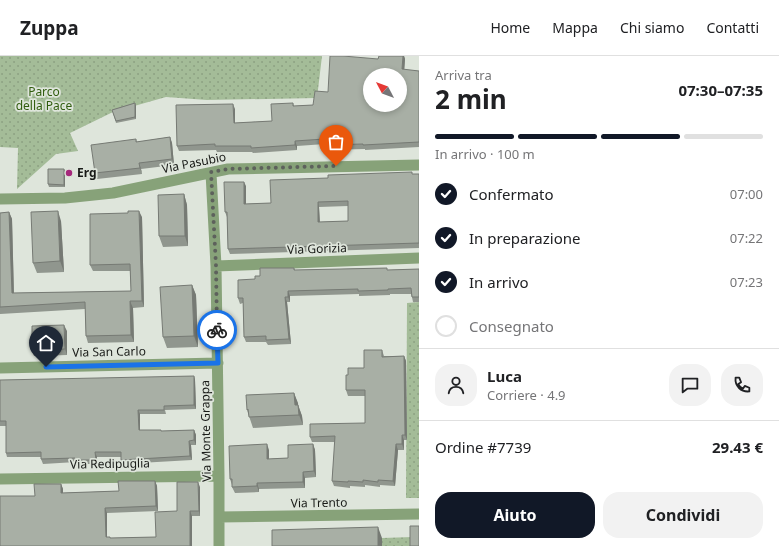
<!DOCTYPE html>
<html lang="it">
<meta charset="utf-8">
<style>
:root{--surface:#fff;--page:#f2f2f2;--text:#202124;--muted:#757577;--line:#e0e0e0;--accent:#111827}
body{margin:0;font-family:"Noto Sans",sans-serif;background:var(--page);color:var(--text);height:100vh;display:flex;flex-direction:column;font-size:15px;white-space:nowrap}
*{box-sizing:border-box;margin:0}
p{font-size:13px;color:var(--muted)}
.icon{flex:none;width:22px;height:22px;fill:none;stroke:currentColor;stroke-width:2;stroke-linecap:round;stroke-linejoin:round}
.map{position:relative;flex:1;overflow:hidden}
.side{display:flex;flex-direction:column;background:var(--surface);width:360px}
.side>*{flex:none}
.needle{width:26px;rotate:311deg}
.controls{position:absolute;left:363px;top:12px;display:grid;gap:8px}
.controls a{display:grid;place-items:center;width:44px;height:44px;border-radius:50%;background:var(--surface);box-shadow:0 2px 6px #0003;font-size:20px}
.pin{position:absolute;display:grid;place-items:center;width:34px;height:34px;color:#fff;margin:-41px -17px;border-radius:50% 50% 50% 0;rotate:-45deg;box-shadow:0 0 4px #0007}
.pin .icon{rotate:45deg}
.courier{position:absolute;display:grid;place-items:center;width:40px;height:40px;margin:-20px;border:3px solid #1a73e8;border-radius:50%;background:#fff;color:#222;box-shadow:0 1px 5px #0007}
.headline em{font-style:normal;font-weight:700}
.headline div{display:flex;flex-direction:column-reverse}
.headline{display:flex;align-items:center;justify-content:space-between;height:68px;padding:0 16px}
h1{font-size:26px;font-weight:700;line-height:30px}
.bar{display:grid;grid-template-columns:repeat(4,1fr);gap:6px 4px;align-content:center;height:48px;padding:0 16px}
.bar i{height:5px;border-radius:3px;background:var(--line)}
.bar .on{background:var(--accent)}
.bar p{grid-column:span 4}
.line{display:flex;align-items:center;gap:10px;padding:0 16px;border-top:1px solid var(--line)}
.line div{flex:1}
.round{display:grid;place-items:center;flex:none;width:42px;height:42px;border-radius:16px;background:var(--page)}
ol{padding:0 16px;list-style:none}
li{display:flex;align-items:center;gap:12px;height:44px}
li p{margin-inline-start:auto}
li .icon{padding:4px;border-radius:50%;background:var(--accent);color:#fff;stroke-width:4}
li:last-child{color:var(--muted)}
li i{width:22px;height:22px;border:2px solid var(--line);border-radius:50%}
.cta{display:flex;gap:8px;margin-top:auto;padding:8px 16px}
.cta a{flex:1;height:46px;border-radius:16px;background:var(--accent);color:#fff;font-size:16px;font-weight:700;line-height:46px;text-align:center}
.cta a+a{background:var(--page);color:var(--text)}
header{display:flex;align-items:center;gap:24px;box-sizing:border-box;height:56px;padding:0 20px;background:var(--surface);border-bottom:1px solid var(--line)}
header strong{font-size:19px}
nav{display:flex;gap:22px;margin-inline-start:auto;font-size:14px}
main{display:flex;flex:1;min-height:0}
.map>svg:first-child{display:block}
</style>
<header>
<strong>Zuppa</strong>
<nav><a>Home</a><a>Mappa</a><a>Chi siamo</a><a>Contatti</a></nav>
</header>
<main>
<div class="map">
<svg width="419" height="490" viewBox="0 0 419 490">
<defs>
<pattern id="park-dots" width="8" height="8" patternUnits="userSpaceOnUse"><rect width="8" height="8" fill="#a4bc98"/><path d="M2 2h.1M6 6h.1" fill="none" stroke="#8ca182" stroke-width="1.8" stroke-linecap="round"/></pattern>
</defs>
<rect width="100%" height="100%" fill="#dee5db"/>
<path fill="url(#park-dots)" d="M0,0h322l-5,42 -110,2 -41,-3 -53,15 -43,21 8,18 -22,3 -39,35 1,-41 -18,-1z
M419,246v196h-13l1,-195z
M413,481v9h-31v-8z"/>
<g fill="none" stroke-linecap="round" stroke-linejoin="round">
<path stroke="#87a279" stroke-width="11" d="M211,117l5,93 3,210v70
M0,143l65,-1 48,-5 115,-24 191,-4
M216,210l203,-8
M0,312l218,-5
M0,423l219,-3
M219,461l200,-3"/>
</g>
<path fill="#90968e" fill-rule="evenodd" d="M379,0h25l1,3 -1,11 15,1v76l-54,3v-1l-39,1 -1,-6 -28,2v4l-44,3 -1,-1h-35l-1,-2 -37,1 -2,-5 58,-37v14l37,-2 21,-18 1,3 19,-1 15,-13 50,-33z
M135,47l1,3v13l-20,4 -4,-13z
M170,81l2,6 2,22 -33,4 1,5 -45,5 -2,-6 41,-34 1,3z
M64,113l1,3v15h-16l-1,-3z
M413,118h6v74l-189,6 -2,-5 -1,-32 -2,-5 21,-26v18l25,-1zM348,150v15l-28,1 -1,-15z
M184,138l3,11 1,41 -25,1 -4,-11z
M9,156l3,7 2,74 117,-2 -1,-20h-37l-3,-6 52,-48 2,90 -11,1 1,34 -46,1 -2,-7 -1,-27 -85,5v-101z
M61,165l3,51 -27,1 -4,-10z
M294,212l1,2 92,-2v2l32,-1v33h-6l-1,-5 -1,-3h-21v1l-31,1v-2l-69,2v6h-3l4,42 -23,1 -2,-3h-20l-2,-5 -1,-34 -3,1 -2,-6 17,-19 5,-3z
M192,229l4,10 2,52 -31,1 -4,-11z
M67,275v24l-33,1 -2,-6z
M382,294l2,6h20l2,5 1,79h-3v10h-6l-3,36 -15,-1v2l-15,-2v2l-15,-1v2l-16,-2 -2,-5 3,-39h-23l-2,-5 55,-14v-27h-17l-2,-6 2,-15 16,-7z
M194,320l1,4 1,29 -31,1 1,4h-26v16l21,1 33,-1 2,5v10h-5l1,15 -70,4 -1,-4v-3h-24v7h-20l-1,-2 -33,2 -2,-5v-2h-34l-1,-4v-27h-6v-39z
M294,337l8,23 1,9 -50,3 -6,-18z
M313,388l2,6 1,27 -11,1v10l-46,1v3l-24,1 -3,-6v-2l-2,-6 39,-29v9l19,-1z
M155,425l2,5 1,25 -51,2v24l4,1 45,-1 21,-26 23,-24v29h-8v30h-192l35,-50 26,-12 2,5v4l56,-2z"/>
<path fill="#767a74" d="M403,0h1l1,3 -1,15 -2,-5z
M135,47l1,3v13l-1,-2z
M233,48l2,5v19l-1,-5z
M170,81l2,6 2,22 -2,-6z
M295,85l2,5v4l-2,-5z
M139,107l2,6 1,5 -2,-6z
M64,113l1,3v15l-1,-2z
M244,126l2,4v23l-2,-5z
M184,138l3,11 1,41 -3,-10z
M318,146l1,5 1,20 -2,-5z
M58,155l3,10 3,51 -4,-11z
M139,155l3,6 2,90 -2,-6z
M9,156l3,7 2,81 -2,-7z
M192,229l4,10 2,52 -4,-11z
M288,235l2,5v6l-2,-5z
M285,241l2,5 4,42 -2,-5z
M130,245l3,7 1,34 -3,-7z
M64,269l3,6v24l-2,-6z
M404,300l2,5 1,79 -2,-5z
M194,320l1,4 1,29 -2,-4z
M294,337l4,10 1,13 -4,-11z
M298,349l4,11 1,9 -4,-10z
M138,354l2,4v20l-1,-4z
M194,374l2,5v10l-2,-5z
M402,379l2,5v10l-2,-6z
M189,385l2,4 1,15 -2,-4z
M267,388l2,6v15l-2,-6z
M313,388l2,6 1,27 -2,-6z
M396,388l2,6 -3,36 -2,-5z
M95,396l2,5v7l-1,-4z
M303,416l2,6v10l-2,-6z
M155,425l2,5 1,25 -2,-5z
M198,426l2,5v29l-1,-5z
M257,427l2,6v3l-2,-6z
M61,428l2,5v9l-2,-5z
M105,452l2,5v29l-1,-5z
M190,455l2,5v30h-2z
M378,471l4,11v8h-4z"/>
<path fill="#a8afa5" stroke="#767a74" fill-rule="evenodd" d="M330,0h13l35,3 1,-3h24l-1,13 17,2v71l-56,3v-1l-38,1 -1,-6 -29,2v4l-44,3v-2h-36v-2l-38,2 -1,-41 57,-1 1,19 38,-2 -1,-17 22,-1v3l20,-1 2,-14 13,1zM370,19h30v30h-30z
M135,47v14l-19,4 -4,-11z
M170,81l2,22 -33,4 1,5 -45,5 -4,-28 45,-6v3z
M48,113h16v16l-16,-1z
M412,116v2h7v69l-191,6 -1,-37h-2l-1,-30h20v22l27,-1 -1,-23 58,-2v-3zM348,145v20l-30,1v-20z
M184,138l1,42h-26l-1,-41z
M58,155l2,50 -27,2 -2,-51z
M128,155h11l3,90h-12l1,34 -45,1 -1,-34 -85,5v-94l9,-1 3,81 119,-2 -1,-27 -40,1v-51l38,-1z
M260,212h34v2l93,-2v2l32,-1v28h-7l-1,-9 -23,1v1l-30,1v-2l-70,2v6h-3l4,42 -23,1v-4l-22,1 -1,-39h-5v-18l17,-1v-3h5z
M192,229l2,51 -31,1 -3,-50z
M64,269l1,24 -33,1v-24z
M364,294h18v7l22,-1 1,79h-3v9h-6l-3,37 -15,-1v2l-15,-2v2l-15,-1v1l-16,-1 3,-45 -25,1v-13l55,-1v-33h-19v-15h2v-7h16z
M194,320v29l-30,1v4h-26l1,20h22v1l33,-1v10l-5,1 1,15 -69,4v-8h-26l1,8h-21v-2l-34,1v-7l-35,1v-32h-6v-41z
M294,337l1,12h3l1,10 -50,2 -1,-8 -1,1 -1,-15z
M267,388v15l21,-1v-13l25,-1 1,27 -11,1v10l-46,1v3l-25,1v-8h-2l-1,-33z
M118,425h37l1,25 -51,2 1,29h4v1l46,-1 -1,-25 22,-1v-29h21l1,29h-9v35h-190v-50h35l-1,-12h27v9l58,-2z
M410,470h9v20h-9z
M378,471v19h-106v-16z"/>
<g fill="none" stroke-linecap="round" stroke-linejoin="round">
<path stroke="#5d615c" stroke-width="4" stroke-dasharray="0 7.2" d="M217,274l-1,-64 -5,-94 17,-3 108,-3"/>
<path stroke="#1a73e8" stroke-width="5" d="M46,311l172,-4 -1,-33"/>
</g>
<circle fill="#a5287b" stroke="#dee5db" stroke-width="1.5" cx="69" cy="117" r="4"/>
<g text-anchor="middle" stroke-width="3.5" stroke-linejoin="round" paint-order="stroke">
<g font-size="12" fill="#315d0f" stroke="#dee5db">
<text x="44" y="40">Parco<tspan x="44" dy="14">della Pace</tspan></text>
</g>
<g font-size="12" fill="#181a17" stroke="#dee5db">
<text transform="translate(194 107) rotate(-11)" y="4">Via Pasubio</text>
<text transform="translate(317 193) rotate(-2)" y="4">Via Gorizia</text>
<text transform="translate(109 296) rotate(-1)" y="4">Via San Carlo</text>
<text transform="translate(206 375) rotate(-91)" y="4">Via Monte Grappa</text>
<text transform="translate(110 408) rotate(-1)" y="4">Via Redipuglia</text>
<text transform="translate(319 447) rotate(-1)" y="4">Via Trento</text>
</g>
<g font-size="12" font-weight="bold" fill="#181a17" stroke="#dee5db" text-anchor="start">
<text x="77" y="121">Erg</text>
</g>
</g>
</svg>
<div class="controls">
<a><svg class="needle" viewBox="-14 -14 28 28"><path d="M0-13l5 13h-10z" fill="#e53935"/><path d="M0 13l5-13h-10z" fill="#757577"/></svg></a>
</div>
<div class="pin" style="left:336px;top:110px;background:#ea580c"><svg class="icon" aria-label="bag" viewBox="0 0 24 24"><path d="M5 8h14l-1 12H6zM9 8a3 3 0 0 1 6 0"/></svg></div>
<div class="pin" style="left:46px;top:311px;background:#1f2937"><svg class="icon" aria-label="home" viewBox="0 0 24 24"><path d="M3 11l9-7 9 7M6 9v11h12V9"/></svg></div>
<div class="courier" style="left:217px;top:274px"><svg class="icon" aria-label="bike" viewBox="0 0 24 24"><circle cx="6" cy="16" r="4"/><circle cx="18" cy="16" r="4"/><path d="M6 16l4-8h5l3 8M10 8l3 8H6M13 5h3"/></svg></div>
</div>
<section class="side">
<div class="headline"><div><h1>2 min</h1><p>Arriva tra</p></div><em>07:30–07:35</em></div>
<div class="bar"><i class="on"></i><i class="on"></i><i class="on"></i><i></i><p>In arrivo · 100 m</p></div>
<ol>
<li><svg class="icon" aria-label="check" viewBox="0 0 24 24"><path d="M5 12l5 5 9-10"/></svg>Confermato<p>07:00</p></li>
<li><svg class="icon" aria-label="check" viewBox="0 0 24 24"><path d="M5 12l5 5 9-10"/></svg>In preparazione<p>07:22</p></li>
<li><svg class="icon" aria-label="check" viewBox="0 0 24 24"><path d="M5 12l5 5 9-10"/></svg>In arrivo<p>07:23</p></li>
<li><i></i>Consegnato</li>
</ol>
<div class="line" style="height:72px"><a class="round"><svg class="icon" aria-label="person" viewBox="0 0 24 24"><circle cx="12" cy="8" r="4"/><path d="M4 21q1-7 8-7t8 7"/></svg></a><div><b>Luca</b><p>Corriere · 4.9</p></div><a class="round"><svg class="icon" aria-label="chat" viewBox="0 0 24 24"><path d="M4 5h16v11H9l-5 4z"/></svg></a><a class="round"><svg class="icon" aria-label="phone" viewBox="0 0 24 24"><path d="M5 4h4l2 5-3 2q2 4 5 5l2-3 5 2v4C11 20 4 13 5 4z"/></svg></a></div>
<div class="line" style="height:52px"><div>Ordine #7739</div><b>29.43 €</b></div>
<div class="cta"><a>Aiuto</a><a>Condividi</a></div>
</section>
</main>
